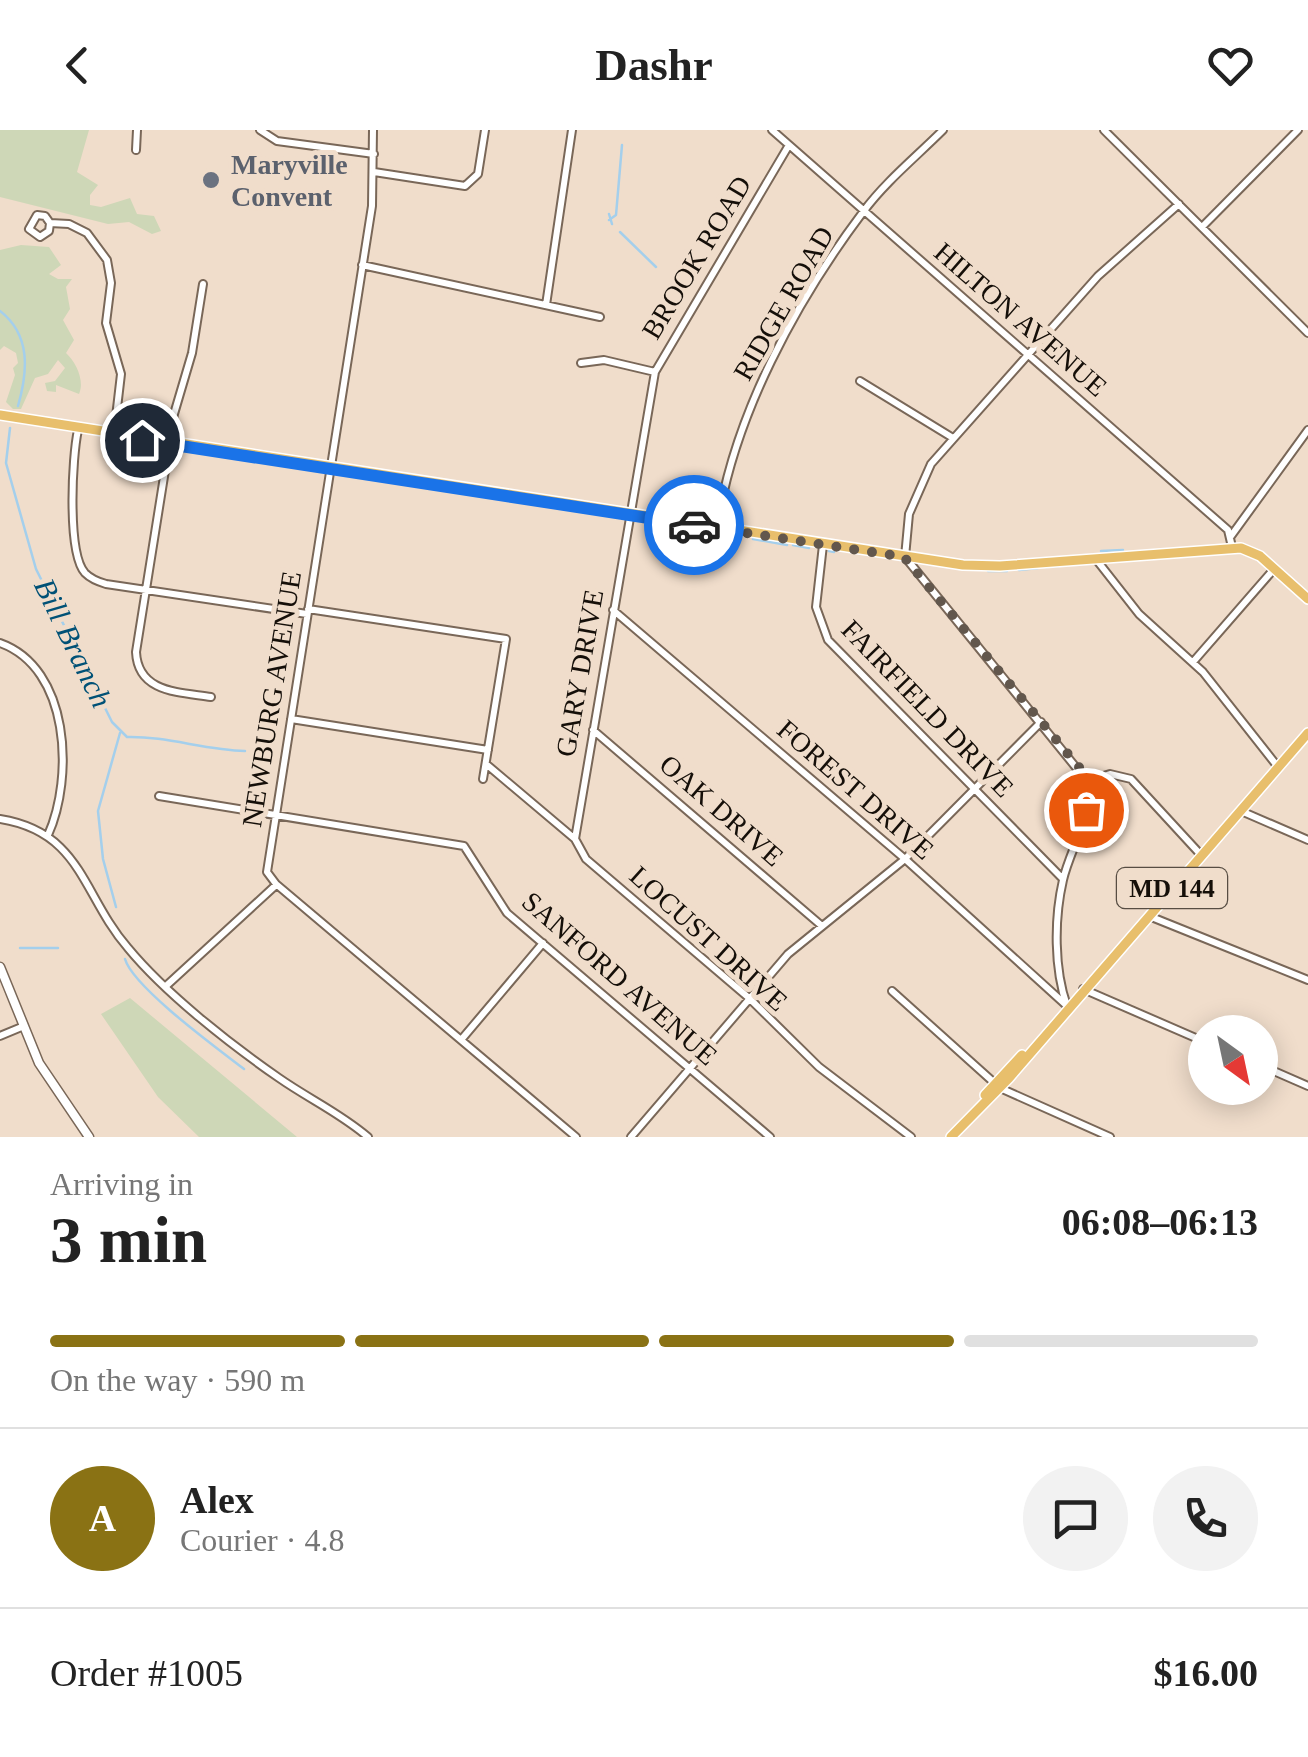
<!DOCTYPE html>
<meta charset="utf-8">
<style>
:root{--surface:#fff;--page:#f2f2f2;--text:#222;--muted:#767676;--line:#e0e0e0;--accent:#8a7214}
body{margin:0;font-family:Georgia,serif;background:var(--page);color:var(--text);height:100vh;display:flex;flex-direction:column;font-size:38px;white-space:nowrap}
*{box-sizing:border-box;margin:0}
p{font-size:32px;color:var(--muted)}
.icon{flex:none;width:55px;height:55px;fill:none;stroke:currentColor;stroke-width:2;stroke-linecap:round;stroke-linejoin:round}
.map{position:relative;height:1007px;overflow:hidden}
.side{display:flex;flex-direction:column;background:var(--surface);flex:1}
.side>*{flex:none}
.needle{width:65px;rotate:147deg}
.buttons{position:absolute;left:1188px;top:885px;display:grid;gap:20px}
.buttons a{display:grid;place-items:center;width:90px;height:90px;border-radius:50%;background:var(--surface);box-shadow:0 5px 25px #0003;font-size:50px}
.pin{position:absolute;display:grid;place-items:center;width:85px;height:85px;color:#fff;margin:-42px;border:5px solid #fff;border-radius:50%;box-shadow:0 2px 10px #0007}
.courier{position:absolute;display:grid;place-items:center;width:100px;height:100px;margin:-50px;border:8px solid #1a73e8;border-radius:50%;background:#fff;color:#222;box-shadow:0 2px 12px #0007}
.overview em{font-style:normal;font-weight:700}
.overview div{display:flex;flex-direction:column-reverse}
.overview{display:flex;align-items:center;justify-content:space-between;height:170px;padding:0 50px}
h1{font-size:65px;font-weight:700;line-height:75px}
.bar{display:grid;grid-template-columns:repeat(4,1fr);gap:15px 10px;align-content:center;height:120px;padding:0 50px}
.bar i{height:12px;border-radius:8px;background:var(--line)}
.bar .on{background:var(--accent)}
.bar p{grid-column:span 4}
.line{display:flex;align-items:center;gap:25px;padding:0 50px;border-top:2px solid var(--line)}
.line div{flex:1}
.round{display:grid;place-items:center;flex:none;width:105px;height:105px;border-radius:52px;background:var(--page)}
header{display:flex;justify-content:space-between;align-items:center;height:130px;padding:0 50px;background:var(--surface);font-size:45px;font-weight:700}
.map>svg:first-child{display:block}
</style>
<header><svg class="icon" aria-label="back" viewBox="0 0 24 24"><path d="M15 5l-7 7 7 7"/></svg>Dashr<svg class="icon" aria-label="heart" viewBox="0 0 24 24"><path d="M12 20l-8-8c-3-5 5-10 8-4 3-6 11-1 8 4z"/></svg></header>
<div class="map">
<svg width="1308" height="1007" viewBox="0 0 1308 1007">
<rect width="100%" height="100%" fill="#f0ddcb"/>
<path fill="#ced7b7" d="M0,0h89l-12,42 21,13 -8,10v10l11,2 29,-9 7,16 17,2 7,15 -9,3 -23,-12 -21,2 -108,-27z
M21,115l28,2 12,18 -12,9 9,5h14l-6,8 4,22 -7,11 11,20 -8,13c10,9 19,28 13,41l-23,-9v7l-9,-1 -2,-8 10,-2 10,-13 -7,-8 -10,14 -13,4 -14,31h-8l-7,-7 9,-27 -2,-7 5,-5 -2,-10 -12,-7 -4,4v-100z
M130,868l167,139h-98l-41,-40 -57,-83z"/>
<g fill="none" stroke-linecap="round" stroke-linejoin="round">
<path stroke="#a4cfec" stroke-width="2.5" d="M609,84l3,10
M609,90l7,-5 6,-70
M620,102l36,35
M0,181c31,24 28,60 18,95
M10,298l-4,35 30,106 76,153 15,15c39,-1 78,13 118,14
M658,394l37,5
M702,401l18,3
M753,409l34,6
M793,415l16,3
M829,421l5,1
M1101,421l22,-1
M1046,437l22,-2
M1019,440l19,-2
M988,441h19
M116,777l-13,-48 -5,-48 22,-78
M20,818h38
M125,829c8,28 93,90 119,110"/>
<g stroke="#796758" stroke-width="10">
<path id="minor" d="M260,0l17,11 97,13
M373,0l-1,76 -105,666 9,12 300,253
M772,0l456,400 4,17
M1104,0l204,203
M136,20l1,-20
M374,42l91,14 13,-12 7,-44
M50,93l-5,-7 -8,-1 -8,14 11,8 9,-6 1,-8 19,1 18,9 20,27 4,23 -5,40 15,51 -7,60
M1202,97l96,-97
M362,135l238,52
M203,154l-11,69 -18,61 -38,238c2,41 43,40 75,45
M546,175l26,-175
M581,233l23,-3 51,12
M860,251l93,57
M78,300c-6,27 -11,123 7,143 6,6 14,9 21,11l201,30
M717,398c16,-111 79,-227 146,-316 22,-30 54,-56 80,-82
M1231,406l77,-106
M823,415l-7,62 12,33 235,239
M1095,428l44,56 64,58 75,95
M308,479l198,30 -23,140
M613,480l292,249 161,146
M0,513c70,25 74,134 48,192
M1193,532l81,-93
M291,589l197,31
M593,600l229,196
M486,634l89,75 11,20 163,139 70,69 92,70
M1087,651l23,-7 21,5 70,76
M159,666l305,50 43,67 263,224
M1241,681l67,29
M0,689c82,13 82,76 128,129 38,46 102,96 151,130 30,21 61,35 89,59
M575,709l80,-467 134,-227
M1149,786l159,64
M166,856l110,-101
M1083,859l122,53
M892,861l108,97 110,49
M1067,876c-13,-37 -13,-87 -4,-126 7,-31 31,-66 24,-99l-182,-224 4,-43 22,-50 167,-188 81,-72
M0,906l24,-10
M461,910l82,-97
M1260,935l48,21
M631,1007l157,-183 117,-95 136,-137"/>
</g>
<g stroke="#796758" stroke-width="11">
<path id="secondary" d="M0,837l39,96 50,74"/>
</g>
<g stroke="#fff" stroke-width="12">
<path id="primary" d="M0,285l963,150 37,1 241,-18 19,8 48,43
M985,965l37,-40
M951,1007l58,-59 299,-345"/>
</g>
<use href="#minor" stroke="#fff" stroke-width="6"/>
<use href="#secondary" stroke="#fff" stroke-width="8"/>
<use href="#primary" stroke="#e8bf6c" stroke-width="9"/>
</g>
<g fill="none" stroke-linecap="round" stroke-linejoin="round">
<path stroke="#62574d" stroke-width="10" stroke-dasharray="0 18" d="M694,395l210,32 179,215 6,17 -3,21"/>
<path stroke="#1a73e8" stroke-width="12" d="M142,310l552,85"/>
</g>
<circle fill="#6b7280" stroke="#f0ddcb" stroke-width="4" cx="211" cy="50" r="10"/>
<g text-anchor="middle" stroke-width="10" stroke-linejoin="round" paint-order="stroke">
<rect fill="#f0ddcb" stroke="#574d43" stroke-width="2.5" x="1117" y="738" width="110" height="40" rx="8"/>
<g font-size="25" font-weight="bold" fill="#150f09">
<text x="1172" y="767">MD 144</text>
</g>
<g font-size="28" font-weight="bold" fill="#5b616d" stroke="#f0ddcb" text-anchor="start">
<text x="231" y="44">Maryville<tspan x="231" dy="32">Convent</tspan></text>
</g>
<g font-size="28" fill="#150f09" stroke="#f0ddcb">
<text transform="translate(696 127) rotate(-59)" y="10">BROOK ROAD</text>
<text transform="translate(783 173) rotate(-60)" y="10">RIDGE ROAD</text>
<text transform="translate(1021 189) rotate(41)" y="10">HILTON AVENUE</text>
<text transform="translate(579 543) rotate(-80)" y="10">GARY DRIVE</text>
<text transform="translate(271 569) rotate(-81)" y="10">NEWBURG AVENUE</text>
<text transform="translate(928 578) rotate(46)" y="10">FAIRFIELD DRIVE</text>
<text transform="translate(856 659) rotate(41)" y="10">FOREST DRIVE</text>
<text transform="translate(722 680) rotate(41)" y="10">OAK DRIVE</text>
<text transform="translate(709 808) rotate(42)" y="10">LOCUST DRIVE</text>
<text transform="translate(620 848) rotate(41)" y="10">SANFORD AVENUE</text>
</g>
<g font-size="30" font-style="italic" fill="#005176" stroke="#f0ddcb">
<text transform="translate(73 513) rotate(64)" y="10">Bill Branch</text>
</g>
</g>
</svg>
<div class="buttons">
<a><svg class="needle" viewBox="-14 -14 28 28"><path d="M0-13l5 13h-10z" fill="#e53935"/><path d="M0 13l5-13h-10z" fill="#767676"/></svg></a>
</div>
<div class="pin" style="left:1086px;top:680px;background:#ea580c"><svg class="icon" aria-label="bag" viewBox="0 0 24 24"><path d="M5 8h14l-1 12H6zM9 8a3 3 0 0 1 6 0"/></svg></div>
<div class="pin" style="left:142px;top:310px;background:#1f2937"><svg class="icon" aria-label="home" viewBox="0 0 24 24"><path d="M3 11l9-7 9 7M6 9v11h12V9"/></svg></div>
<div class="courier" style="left:694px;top:395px"><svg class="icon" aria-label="car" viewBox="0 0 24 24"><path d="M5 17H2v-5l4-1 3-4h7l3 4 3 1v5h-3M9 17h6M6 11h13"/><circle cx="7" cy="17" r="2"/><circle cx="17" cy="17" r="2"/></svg></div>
</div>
<section class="side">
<div class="overview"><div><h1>3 min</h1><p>Arriving in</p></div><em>06:08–06:13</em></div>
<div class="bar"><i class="on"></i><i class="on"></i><i class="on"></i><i></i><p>On the way · 590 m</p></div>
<div class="line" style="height:180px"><b class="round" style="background:var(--accent);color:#fff">A</b><div><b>Alex</b><p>Courier · 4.8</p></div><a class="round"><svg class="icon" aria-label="chat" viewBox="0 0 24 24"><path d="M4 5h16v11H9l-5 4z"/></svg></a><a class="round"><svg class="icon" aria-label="phone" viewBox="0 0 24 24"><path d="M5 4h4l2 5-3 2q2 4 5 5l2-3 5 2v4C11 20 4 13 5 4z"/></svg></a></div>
<div class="line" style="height:130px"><div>Order #1005</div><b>$16.00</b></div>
</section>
